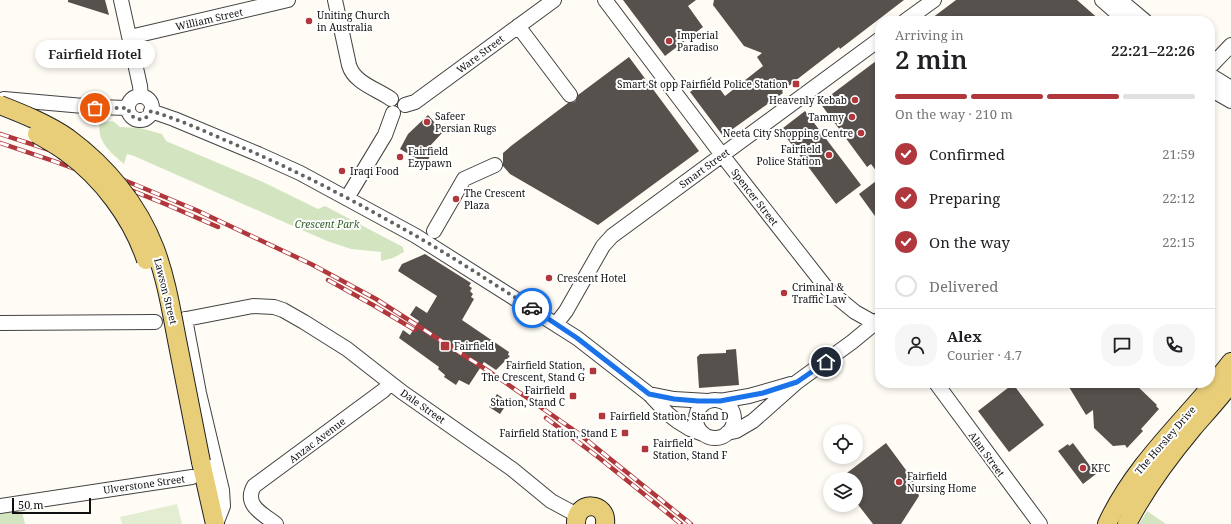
<!DOCTYPE html>
<meta charset="utf-8">
<style>
:root{--surface:#fff;--page:#f6f6f6;--text:#202124;--muted:#757577;--line:#e0e0e0;--accent:#b0373c}
body{margin:0;font-family:"Noto Serif",serif;background:var(--page);color:var(--text);height:100vh;display:flex;flex-direction:column;font-size:15px;white-space:nowrap}
*{box-sizing:border-box;margin:0}
p{font-size:13px;color:var(--muted)}
.icon{flex:none;width:22px;height:22px;fill:none;stroke:currentColor;stroke-width:2;stroke-linecap:round;stroke-linejoin:round}
.map{position:relative;flex:1;overflow:hidden}
.side{position:absolute;left:875px;top:16px;width:340px;height:372px;display:flex;flex-direction:column;background:var(--surface);border-radius:16px;box-shadow:0 2px 6px #0003}
.side>*{flex:none}
.tools{position:absolute;left:823px;top:424px;display:grid;gap:8px}
.tools a{display:grid;place-items:center;width:40px;height:40px;border-radius:50%;background:var(--surface);box-shadow:0 2px 6px #0003;font-size:20px}
.scale{position:absolute;left:12px;bottom:10px;width:79px;box-sizing:border-box;padding-left:4px;border:2px solid #101010;border-top:0;font-size:11px;line-height:14px;white-space:nowrap;color:#101010;-webkit-text-stroke:3px #fff;paint-order:stroke}
.pin{position:absolute;display:grid;place-items:center;width:34px;height:34px;color:#fff;margin:-17px;border:2px solid #fff;border-radius:50%;box-shadow:0 1px 4px #0007}
.courier{position:absolute;display:grid;place-items:center;width:40px;height:40px;margin:-20px;border:3px solid #1a73e8;border-radius:50%;background:#fff;color:#222;box-shadow:0 1px 5px #0007}
.bubble{position:absolute;height:28px;border-radius:14px;background:var(--surface);box-shadow:0 2px 6px #0003;font-size:13px;font-weight:600;line-height:28px;text-align:center}
.summary em{font-style:normal;font-weight:600}
.summary div{display:flex;flex-direction:column-reverse}
.summary{display:flex;align-items:center;justify-content:space-between;height:68px;padding:0 20px}
h1{font-size:26px;font-weight:600;line-height:30px}
.bar{display:grid;grid-template-columns:repeat(4,1fr);gap:6px 4px;align-content:center;height:48px;padding:0 20px}
.bar i{height:5px;border-radius:3px;background:var(--line)}
.bar .current{background:var(--accent)}
.bar p{grid-column:span 4}
.line{display:flex;align-items:center;gap:10px;padding:0 20px;border-top:1px solid var(--line)}
.line div{flex:1}
.round{display:grid;place-items:center;flex:none;width:42px;height:42px;border-radius:16px;background:var(--page)}
ol{padding:0 20px;list-style:none}
li{display:flex;align-items:center;gap:12px;height:44px}
li p{margin-inline-start:auto}
li .icon{padding:4px;border-radius:50%;background:var(--accent);color:#fff;stroke-width:4}
li:last-child{color:var(--muted)}
li i{width:22px;height:22px;border:2px solid var(--line);border-radius:50%}
.map>svg:first-child{display:block}
</style>
<div class="map">
<svg width="1231" height="524" viewBox="0 0 1231 524">
<rect width="100%" height="100%" fill="#fefcf4"/>
<path fill="#d3e5c0" d="M113,121l7,6 20,1 22,6 4,7 97,41 55,27 7,-3 78,41 1,5 -11,6 -12,3v-9l-30,-3 -24,-8 -193,-85 -7,-2 -3,10c-13,-11 -28,-23 -24,-41z
M20,503l5,21h-25v-18z
M1147,511l19,13h1h-28z"/>
<path fill="#e3edd1" d="M177,504l5,20h-60l-2,-7z"/>
<path fill="#57514d" d="M68,0h37l4,15 -41,-13z
M623,0h73l-8,6 15,21 -38,29z
M714,0h190l-64,49 -1,-2 -57,44 1,2 -60,43 -33,-44 21,-15 14,19 38,-30 -6,-9 5,-4 -18,-7 -31,-41z
M956,0h121l24,21h-173z
M629,57l70,94 -101,74 -88,-51 -7,-8v-13l8,-7 57,-43 7,-1 3,-7z
M880,58v118l-9,-12 -4,3 -47,-64z
M805,111l56,74 -25,19 -50,-67 3,-2 -6,-7z
M428,115l15,17 -14,15 4,3 -7,14 -26,-15 8,-15z
M880,178v45l-21,-29z
M425,254l46,29 -2,3 3,2 -2,3 3,3 -2,3 3,2 -12,21 47,32 -1,3 2,1 -14,14 -12,-8 -15,23 -10,-5 -3,5 -12,-8 1,-2 -7,-6 1,-2 -40,-29 4,-8 7,5 9,-14 -9,-6 6,-9 11,7 10,-17 -39,-25 4,-7z
M736,349l3,36 -40,3 -2,-31 3,-3 26,-1v-3z
M1074,383h60l23,22 -1,1 3,3 -18,20 2,2 -16,17 -2,-3 -12,1 -19,-18 -1,-18 -7,5 -17,-28z
M1013,384l31,41 -35,27 -31,-41z
M497,394l11,8 -8,12 -11,-7z
M886,443l34,46 -2,4 1,3 -18,28h-28l-17,-22v-23h-17z
M1073,443l23,31 -13,10 -25,-33 10,-7 1,2z"/>
<g fill="none" stroke-linecap="round" stroke-linejoin="round">
<g stroke="#434343" stroke-width="16">
<path id="minor" d="M121,0l19,86 1,10
M335,0l14,65c5,18 28,24 42,34
M605,0l117,155 106,135 27,22 25,14
M1102,0l24,21
M1120,0l25,21
M905,21l29,-21
M518,26l52,69
M130,37l158,-37
M1210,67l21,-22
M1210,75l21,13
M1210,89l21,12
M128 108a12 12 0 1 1 24 0a12 12 0 1 1-24 0Z
M4,99l91,8 33,1
M405,105l10,-3 139,-102
M151,111l23,8 84,35 42,19 116,63 161,102 72,56 19,20 9,7 13,8 13,5
M347,198l38,-63 8,-22
M434,231l30,-52 31,-14
M185,319l14,74 23,97 1,16 -7,18
M181,320l72,-14 21,1 9,3 21,12 43,27 55,43 110,77 39,32 26,14
M0,323l155,-1
M556,324l10,-13 37,-65 9,-10 268,-197
M936,383l104,141
M649,394l25,5 34,2
M696 419a19 19 0 1 1 38 0a19 19 0 1 1-38 0Z
M720,401l29,-5 42,-12
M727,433l9,-2 17,-10 44,-39 55,-40 28,-23
M0,506l192,-29
M276,524c-13,-10 -33,-19 -22,-38l130,-96 6,-7"/>
</g>
<g stroke="#212121" stroke-width="20">
<path id="major" d="M201,462l14,62
M576,524c-1,-24 32,-23 29,0
M1107,524c29,-63 83,-108 124,-162
M1127,524c18,-35 41,-66 66,-96 13,-15 26,-29 38,-45"/>
</g>
<use href="#minor" stroke="#fff" stroke-width="14"/>
<use href="#major" stroke="#e9ce79" stroke-width="18"/>
<g stroke="#b0373c" stroke-width="4.5">
<path id="rail" d="M0,134l59,19 137,57 115,54 65,35 114,73 88,61 113,91
M0,143c74,24 147,52 218,84
M328,280l45,25 42,25
M546,418l52,39 83,67"/>
</g>
<use href="#rail" stroke="#fff" stroke-width="3" stroke-dasharray="9" stroke-linecap="butt"/>
<g stroke="#212121" stroke-width="20" stroke-linecap="butt">
<path id="major-bridge" d="M0,105c23,9 48,19 68,33 38,28 70,66 87,111 11,29 16,60 22,91 8,40 16,81 24,122
M37,134c10,6 20,11 29,18 36,26 66,66 80,108"/>
</g>
<use href="#major-bridge" stroke="#e9ce79" stroke-width="18"/>
</g>
<g fill="none" stroke-linecap="round" stroke-linejoin="round">
<path stroke="#636360" stroke-width="4" stroke-dasharray="0 7.2" d="M95,108h33c3,13 17,16 23,3 26,8 51,19 76,30 65,27 128,60 189,95 39,22 77,48 116,72"/>
<path stroke="#1a73e8" stroke-width="5" d="M532,308l45,30 72,56 25,5 24,2h22l43,-8 34,-11 29,-20"/>
</g>
<g fill="#b0373c" stroke="#fff" stroke-width="1.5">
<circle cx="309" cy="21" r="4"/>
<circle cx="669" cy="41" r="4"/>
<rect x="792" y="80" width="8" height="8" rx="2"/>
<circle cx="855" cy="100" r="4"/>
<circle cx="852" cy="117" r="4"/>
<circle cx="427" cy="122" r="4"/>
<circle cx="861" cy="133" r="4"/>
<circle cx="829" cy="155" r="4"/>
<circle cx="400" cy="157" r="4"/>
<circle cx="342" cy="171" r="4"/>
<circle cx="456" cy="199" r="4"/>
<circle cx="549" cy="278" r="4"/>
<circle cx="784" cy="293" r="4"/>
<rect x="440" y="341" width="10" height="10" rx="2"/>
<rect x="589" y="367" width="8" height="8" rx="2"/>
<rect x="569" y="392" width="8" height="8" rx="2"/>
<rect x="598" y="412" width="8" height="8" rx="2"/>
<rect x="621" y="429" width="8" height="8" rx="2"/>
<rect x="641" y="445" width="8" height="8" rx="2"/>
<circle cx="1083" cy="468" r="4"/>
<circle cx="899" cy="482" r="4"/>
</g>
<g text-anchor="middle" stroke-width="4" stroke-linejoin="round" paint-order="stroke">
<g font-size="10" fill="#101010" stroke="#fff" text-anchor="start">
<text x="317" y="19">Uniting Church<tspan x="317" dy="12">in Australia</tspan></text>
<text x="677" y="39">Imperial<tspan x="677" dy="12">Paradiso</tspan></text>
<text x="788" y="88" text-anchor="end">Smart St opp Fairfield Police Station</text>
<text x="847" y="104" text-anchor="end">Heavenly Kebab</text>
<text x="435" y="120">Safeer<tspan x="435" dy="12">Persian Rugs</tspan></text>
<text x="844" y="121" text-anchor="end">Tammy</text>
<text x="853" y="137" text-anchor="end">Neeta City Shopping Centre</text>
<text x="821" y="153" text-anchor="end">Fairfield<tspan x="821" dy="12">Police Station</tspan></text>
<text x="408" y="155">Fairfield<tspan x="408" dy="12">Ezypawn</tspan></text>
<text x="350" y="175">Iraqi Food</text>
<text x="464" y="197">The Crescent<tspan x="464" dy="12">Plaza</tspan></text>
<text x="557" y="282">Crescent Hotel</text>
<text x="792" y="291">Criminal &amp;<tspan x="792" dy="12">Traffic Law</tspan></text>
<text x="454" y="350">Fairfield</text>
<text x="585" y="369" text-anchor="end">Fairfield Station,<tspan x="585" dy="12">The Crescent, Stand G</tspan></text>
<text x="565" y="394" text-anchor="end">Fairfield<tspan x="565" dy="12">Station, Stand C</tspan></text>
<text x="610" y="420">Fairfield Station, Stand D</text>
<text x="617" y="437" text-anchor="end">Fairfield Station, Stand E</text>
<text x="653" y="447">Fairfield<tspan x="653" dy="12">Station, Stand F</tspan></text>
<text x="1091" y="472">KFC</text>
<text x="907" y="480">Fairfield<tspan x="907" dy="12">Nursing Home</tspan></text>
</g>
<g font-size="10" fill="#101010" stroke="#fff">
<text transform="translate(209 19) rotate(-13)" y="4">William Street</text>
<text transform="translate(480 54) rotate(-37)" y="4">Ware Street</text>
<text transform="translate(704 168) rotate(-36)" y="4">Smart Street</text>
<text transform="translate(755 197) rotate(52)" y="4">Spencer Street</text>
<text transform="translate(166 291) rotate(76)" y="4">Lawson Street</text>
<text transform="translate(423 406) rotate(35)" y="4">Dale Street</text>
<text transform="translate(317 440) rotate(-37)" y="4">Anzac Avenue</text>
<text transform="translate(1165 440) rotate(-49)" y="4">The Horsley Drive</text>
<text transform="translate(987 454) rotate(54)" y="4">Alan Street</text>
<text transform="translate(144 484) rotate(-8)" y="4">Ulverstone Street</text>
</g>
<g font-size="10" font-style="italic" fill="#326127" stroke="#fff">
<text x="327" y="228">Crescent Park</text>
</g>
</g>
</svg>
<div class="tools">
<a><svg class="icon" aria-label="locate" viewBox="0 0 24 24"><circle cx="12" cy="12" r="6"/><path d="M12 2v4M12 18v4M2 12h4M18 12h4"/></svg></a>
<a><svg class="icon" aria-label="layers" viewBox="0 0 24 24"><path d="M12 4l9 5-9 5-9-5zM3 14l9 5 9-5"/></svg></a>
</div>
<div class="scale">50 m</div>
<div class="pin" style="left:95px;top:108px;background:#ea580c"><svg class="icon" aria-label="bag" viewBox="0 0 24 24"><path d="M5 8h14l-1 12H6zM9 8a3 3 0 0 1 6 0"/></svg></div>
<div class="pin" style="left:826px;top:362px;background:#1f2937"><svg class="icon" aria-label="home" viewBox="0 0 24 24"><path d="M3 11l9-7 9 7M6 9v11h12V9"/></svg></div>
<div class="courier" style="left:532px;top:308px"><svg class="icon" aria-label="car" viewBox="0 0 24 24"><path d="M5 17H2v-5l4-1 3-4h7l3 4 3 1v5h-3M9 17h6M6 11h13"/><circle cx="7" cy="17" r="2"/><circle cx="17" cy="17" r="2"/></svg></div>
<div class="bubble" style="left:35px;top:40px;width:120px">Fairfield Hotel</div>
<section class="side">
<div class="summary"><div><h1>2 min</h1><p>Arriving in</p></div><em>22:21–22:26</em></div>
<div class="bar"><i class="current"></i><i class="current"></i><i class="current"></i><i></i><p>On the way · 210 m</p></div>
<ol>
<li><svg class="icon" aria-label="check" viewBox="0 0 24 24"><path d="M5 12l5 5 9-10"/></svg>Confirmed<p>21:59</p></li>
<li><svg class="icon" aria-label="check" viewBox="0 0 24 24"><path d="M5 12l5 5 9-10"/></svg>Preparing<p>22:12</p></li>
<li><svg class="icon" aria-label="check" viewBox="0 0 24 24"><path d="M5 12l5 5 9-10"/></svg>On the way<p>22:15</p></li>
<li><i></i>Delivered</li>
</ol>
<div class="line" style="height:72px"><a class="round"><svg class="icon" aria-label="person" viewBox="0 0 24 24"><circle cx="12" cy="8" r="4"/><path d="M4 21q1-7 8-7t8 7"/></svg></a><div><b>Alex</b><p>Courier · 4.7</p></div><a class="round"><svg class="icon" aria-label="chat" viewBox="0 0 24 24"><path d="M4 5h16v11H9l-5 4z"/></svg></a><a class="round"><svg class="icon" aria-label="phone" viewBox="0 0 24 24"><path d="M5 4h4l2 5-3 2q2 4 5 5l2-3 5 2v4C11 20 4 13 5 4z"/></svg></a></div>
</section>
</div>
